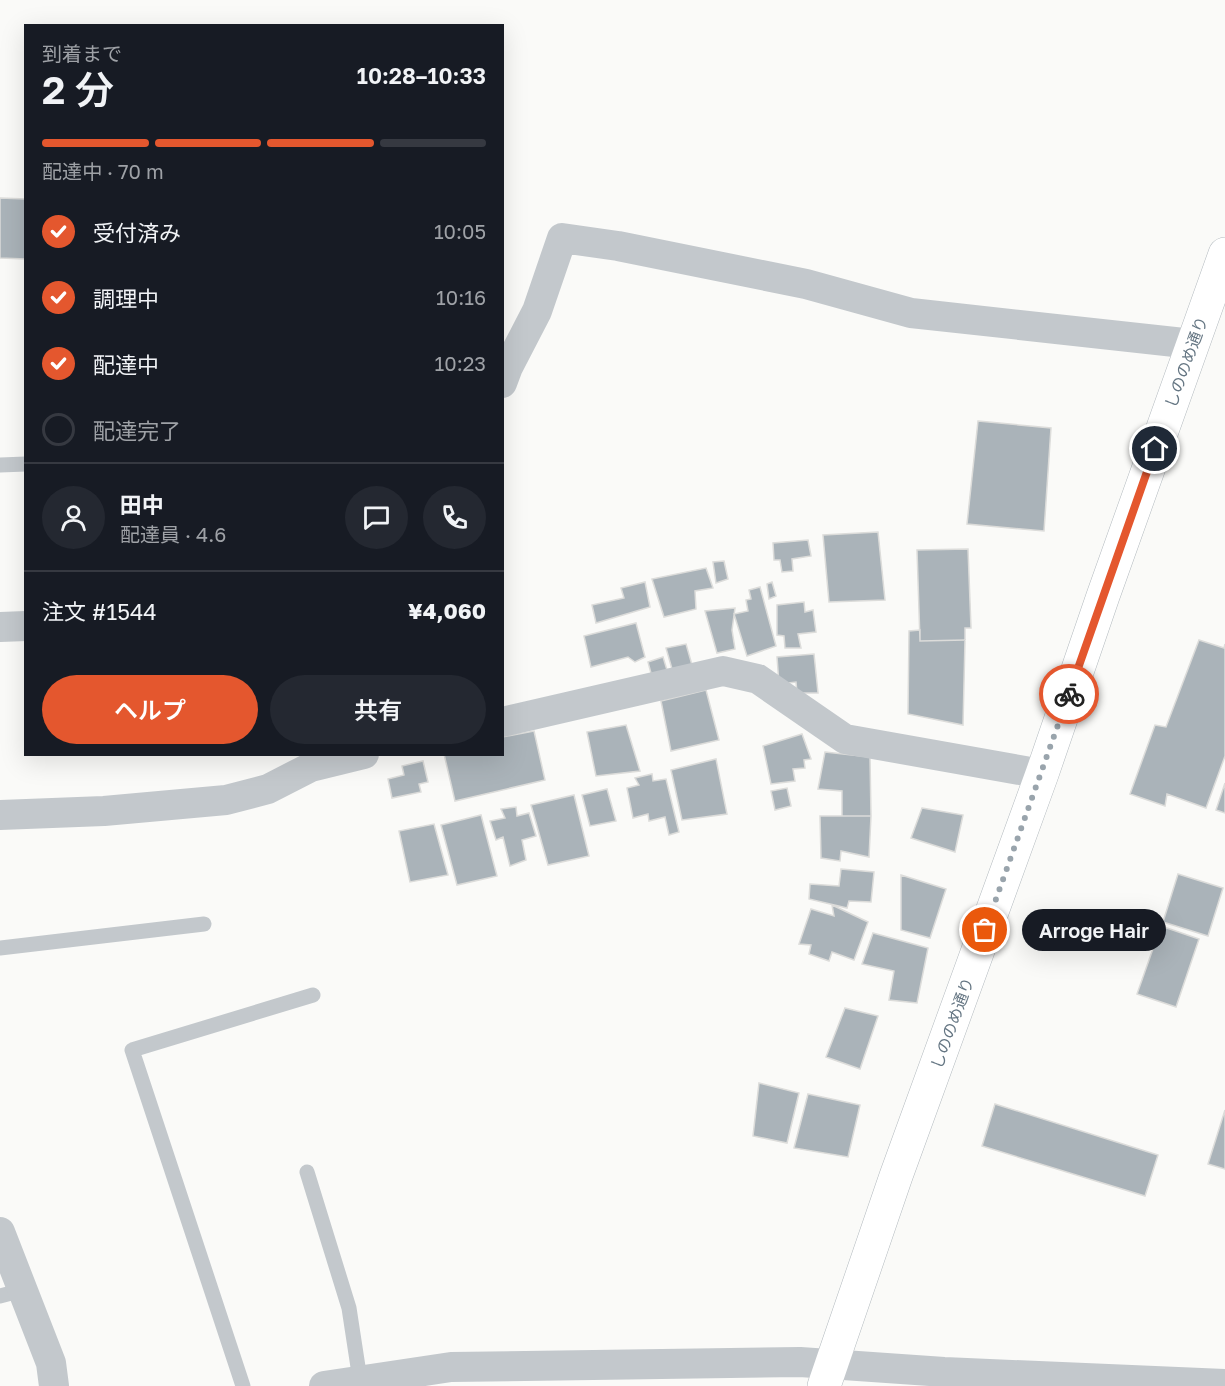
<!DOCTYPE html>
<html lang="ja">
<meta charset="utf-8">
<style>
:root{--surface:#171b24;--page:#242831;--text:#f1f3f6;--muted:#9ea1a6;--line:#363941;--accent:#e4572e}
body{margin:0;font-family:"Golos Text","Noto Sans JP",sans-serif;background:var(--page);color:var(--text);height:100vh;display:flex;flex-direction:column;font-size:22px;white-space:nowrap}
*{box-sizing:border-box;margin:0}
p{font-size:20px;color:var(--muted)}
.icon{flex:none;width:33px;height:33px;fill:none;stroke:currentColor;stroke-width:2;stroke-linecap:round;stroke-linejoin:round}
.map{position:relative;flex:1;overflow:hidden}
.details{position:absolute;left:24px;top:24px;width:480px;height:732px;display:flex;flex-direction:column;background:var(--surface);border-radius:0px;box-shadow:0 6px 24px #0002}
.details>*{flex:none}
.pin{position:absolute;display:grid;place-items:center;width:51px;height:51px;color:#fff;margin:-26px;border:3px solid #fff;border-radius:50%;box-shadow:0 2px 6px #0007}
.courier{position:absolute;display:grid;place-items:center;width:60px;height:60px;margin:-30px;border:4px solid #e4572e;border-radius:50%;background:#fff;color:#222;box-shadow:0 2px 8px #0007}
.bubble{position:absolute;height:42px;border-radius:21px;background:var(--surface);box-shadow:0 6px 24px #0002;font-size:20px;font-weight:600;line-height:42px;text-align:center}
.summary em{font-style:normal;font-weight:600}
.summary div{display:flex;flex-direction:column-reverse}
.summary{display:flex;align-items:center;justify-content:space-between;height:102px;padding:0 18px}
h1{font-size:39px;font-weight:600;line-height:45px}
.bar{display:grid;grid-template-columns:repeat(4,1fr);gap:9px 6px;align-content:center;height:72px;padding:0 18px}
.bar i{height:8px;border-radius:4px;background:var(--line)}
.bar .current{background:var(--accent)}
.bar p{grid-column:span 4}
.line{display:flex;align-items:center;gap:15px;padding:0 18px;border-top:2px solid var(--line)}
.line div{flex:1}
.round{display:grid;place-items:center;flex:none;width:63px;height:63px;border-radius:32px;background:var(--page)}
ol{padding:0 18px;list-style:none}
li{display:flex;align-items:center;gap:18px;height:66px}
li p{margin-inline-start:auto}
li .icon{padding:6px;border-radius:50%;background:var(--accent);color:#fff;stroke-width:4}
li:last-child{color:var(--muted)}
li i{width:33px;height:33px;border:3px solid var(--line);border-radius:50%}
.button{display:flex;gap:12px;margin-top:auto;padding:12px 18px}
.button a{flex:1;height:69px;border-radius:36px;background:var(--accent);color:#fff;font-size:24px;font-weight:600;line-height:69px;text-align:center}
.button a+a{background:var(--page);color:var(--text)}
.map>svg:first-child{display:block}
</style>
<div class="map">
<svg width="1225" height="1386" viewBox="0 0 1225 1386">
<rect width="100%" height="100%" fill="#fafaf8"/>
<path fill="#aab3b9" stroke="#dcdcda" stroke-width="1.5" d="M0,198l26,1v60l-26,-1z
M978,421l73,7 -7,103 -77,-7z
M878,532l7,68 -56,2 -6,-67z
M808,540l3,16 -19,3 1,12 -11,1 -2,-12h-6l-1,-17z
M968,549l3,79h-6v12l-45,1 -3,-91z
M724,561l4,18 -12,4 -3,-21z
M706,568l7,20 -18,3 1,18 -32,8 -12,-38z
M645,582l5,25 -54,16 -4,-18 32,-7 -3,-10z
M772,582l4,14 -7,3 -2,-15z
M760,587l16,59 -29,10 -13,-42 14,-3 -2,-11 5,-1 -2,-9z
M804,602l1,10 8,-2 3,22 -18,2 3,14h-16l-1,-12 -7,-1v-30z
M735,608l-3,22 3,19 -18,4 -12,-42z
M636,623l9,34 -10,5 -7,-5 -37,10 -7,-31z
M920,630v11l45,-1 -2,85 -55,-11 1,-83z
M1199,640l25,8 1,-4v112l-19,52 -39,-14 -2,12 -35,-12 25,-69 11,2z
M686,644l6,21 -20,4 -6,-21z
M814,654l4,39h-21l-1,-11 -17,2 -2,-27z
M663,657l4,13 -15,7 -4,-15z
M706,690l13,50 -48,11 -10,-50z
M626,725l14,46 -44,5 -9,-44z
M534,731l11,49 -90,21 -11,-47h58v-17z
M802,734l9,25 -7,1 1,8 -12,1 2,12 -24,3 -8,-38z
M825,752l45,5 1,59h-29v-25l-24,-2z
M716,759l11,55 -45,6 -11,-50z
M423,761l5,21 -9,2 2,8 -29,6 -4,-19 16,-4 -2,-9z
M652,774l1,7 13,-2 13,53 -10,3 -4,-18 -16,4 -1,-7 -15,4 -6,-30 12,-3 -4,-7z
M1225,783v30l-9,-3z
M787,788l4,18 -16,4 -4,-19z
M607,789l9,32 -26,5 -8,-31z
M574,795l15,61 -41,9 -17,-60z
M516,807l1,9 12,-3 7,23 -14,4 4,20 -16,6 -7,-29 -7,3 -6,-19 15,-3 -4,-9z
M922,808l41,7 -8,37 -44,-14z
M481,815l16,61 -40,9 -16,-60z
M820,816h51l-2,41 -28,-6 -1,10 -19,-3z
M434,824l14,51 -38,7 -11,-51z
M841,869l33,3 -3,30 -22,-1 -2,7 -38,-9 1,-15 29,2z
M1178,874l45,14 -15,48 -45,-14z
M901,875l45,14 -16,49 -29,-8z
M832,905l36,17 -14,38 -22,-8 -3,9 -20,-7 2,-9 -12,-1 12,-35 23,7z
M1161,926l38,13 -23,68 -39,-13z
M873,933l55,15 -11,55 -28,-3 5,-29 -32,-7z
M845,1008l33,8 -18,53 -34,-12z
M759,1083l40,10 -12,50 -34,-7z
M808,1094l52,11 -12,52 -54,-9z
M995,1104l163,51 -13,41 -163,-50z
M1225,1110v59l-17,-5z"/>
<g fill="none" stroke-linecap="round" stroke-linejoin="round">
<g stroke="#b3babf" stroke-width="34">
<path id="secondary" d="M824,1386l72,-210 146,-402 61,-178 122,-342"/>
</g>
<path stroke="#c3c8cc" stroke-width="15" d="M0,465l26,-1
M0,948l204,-24
M307,1172l42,136 11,72
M0,1296l23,-6
M243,1386l-111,-336 181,-55"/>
<path stroke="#c3c8cc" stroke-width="30" d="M502,383l6,-16 29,-56 25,-73 56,8 188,38 105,29 282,31
M0,627l26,-1
M502,722l221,-51 35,8 87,60 197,35
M0,815l104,-4 122,-11 42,-11 43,-22 53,-13
M0,1232l51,131 3,23
M324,1386l127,-19 349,-5 144,10 281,12"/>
<use href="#secondary" stroke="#fff" stroke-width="33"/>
</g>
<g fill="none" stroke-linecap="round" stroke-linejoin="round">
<path stroke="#99a4ac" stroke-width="6" stroke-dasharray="0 10.8" d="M985,930l84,-236"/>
<path stroke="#e4572e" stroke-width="8" d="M1069,694l86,-245"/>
</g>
<g text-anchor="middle" stroke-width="6" stroke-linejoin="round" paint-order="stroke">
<g font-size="16" fill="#657683" stroke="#fff">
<text transform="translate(1186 362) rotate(-70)" y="6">しののめ通り</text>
<text transform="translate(952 1023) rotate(-70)" y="6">しののめ通り</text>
</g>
</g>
</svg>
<div class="pin" style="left:985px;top:930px;background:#ea580c"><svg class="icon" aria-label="bag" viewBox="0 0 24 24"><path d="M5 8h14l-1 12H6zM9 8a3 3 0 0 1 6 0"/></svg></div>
<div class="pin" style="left:1155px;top:449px;background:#1f2937"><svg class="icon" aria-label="home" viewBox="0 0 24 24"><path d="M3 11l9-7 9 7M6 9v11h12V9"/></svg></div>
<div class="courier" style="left:1069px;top:694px"><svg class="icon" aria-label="bike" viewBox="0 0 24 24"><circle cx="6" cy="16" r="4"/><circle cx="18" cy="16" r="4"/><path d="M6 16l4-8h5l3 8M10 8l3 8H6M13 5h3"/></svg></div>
<div class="bubble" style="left:1022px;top:909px;width:144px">Arroge Hair</div>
<section class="details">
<div class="summary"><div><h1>2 分</h1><p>到着まで</p></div><em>10:28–10:33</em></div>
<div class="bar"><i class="current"></i><i class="current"></i><i class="current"></i><i></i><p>配達中 · 70 m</p></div>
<ol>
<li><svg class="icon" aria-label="check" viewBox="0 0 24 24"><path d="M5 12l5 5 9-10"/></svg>受付済み<p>10:05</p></li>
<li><svg class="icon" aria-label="check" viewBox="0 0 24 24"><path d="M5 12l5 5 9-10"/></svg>調理中<p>10:16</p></li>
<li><svg class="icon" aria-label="check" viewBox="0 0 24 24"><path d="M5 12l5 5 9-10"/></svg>配達中<p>10:23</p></li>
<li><i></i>配達完了</li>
</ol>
<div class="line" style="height:108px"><a class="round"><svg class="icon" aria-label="person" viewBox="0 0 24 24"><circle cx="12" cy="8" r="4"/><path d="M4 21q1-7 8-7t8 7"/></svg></a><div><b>田中</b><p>配達員 · 4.6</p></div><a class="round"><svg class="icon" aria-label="chat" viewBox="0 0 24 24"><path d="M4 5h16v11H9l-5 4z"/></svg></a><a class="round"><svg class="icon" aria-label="phone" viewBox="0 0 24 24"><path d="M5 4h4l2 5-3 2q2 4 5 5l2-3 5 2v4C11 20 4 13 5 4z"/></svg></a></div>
<div class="line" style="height:78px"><div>注文 #1544</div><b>¥4,060</b></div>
<div class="button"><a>ヘルプ</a><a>共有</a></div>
</section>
</div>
